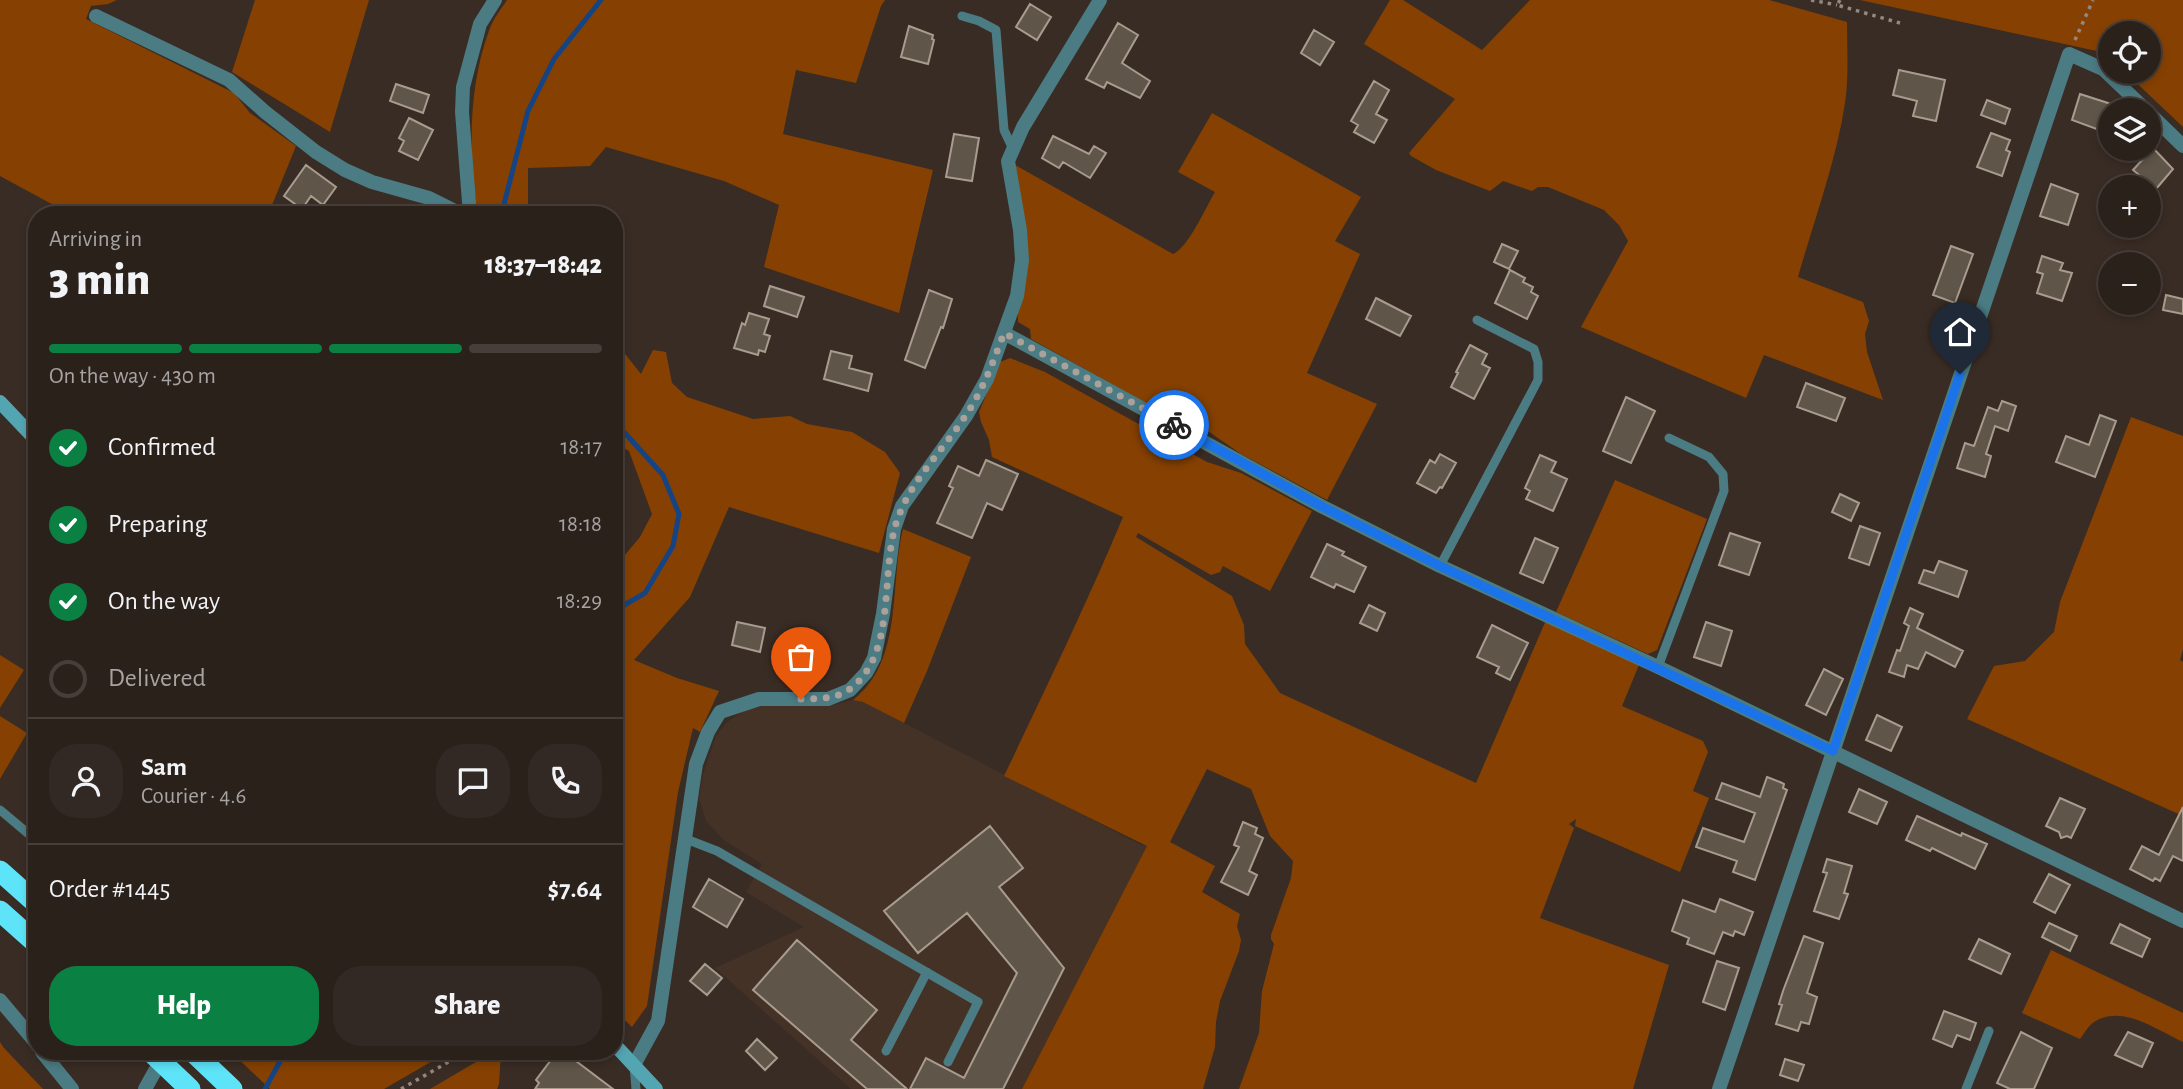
<!DOCTYPE html>
<meta charset="utf-8">
<style>
:root{--surface:#2b211b;--page:#332924;--text:#f1f3f6;--muted:#a6a3a3;--line:#473e3a;--accent:#0b8043}
body{margin:0;font-family:"Alegreya Sans",sans-serif;background:var(--page);color:var(--text);height:100vh;display:flex;flex-direction:column;font-size:26px;white-space:nowrap}
*{box-sizing:border-box;margin:0}
p{font-size:23px;color:var(--muted)}
.icon{flex:none;width:38px;height:38px;fill:none;stroke:currentColor;stroke-width:2;stroke-linecap:round;stroke-linejoin:round}
.map{position:relative;flex:1;overflow:hidden}
.drawer{position:absolute;left:28px;top:206px;width:595px;height:854px;display:flex;flex-direction:column;background:var(--surface);border-radius:28px;box-shadow:0 4px 10px #0003,0 0 0 2px var(--line)}
.drawer>*{flex:none}
.controls{position:absolute;left:2098px;top:21px;display:grid;gap:14px}
.controls a{display:grid;place-items:center;width:63px;height:63px;border-radius:50%;background:var(--surface);box-shadow:0 4px 10px #0003,0 0 0 2px var(--line);font-size:35px}
.pin{position:absolute;display:grid;place-items:center;width:60px;height:60px;color:#fff;margin:-72px -30px;border-radius:50% 50% 50% 0;rotate:-45deg;box-shadow:0 0 7px #0007}
.pin .icon{rotate:45deg}
.courier{position:absolute;display:grid;place-items:center;width:70px;height:70px;margin:-35px;border:5px solid #1a73e8;border-radius:50%;background:#fff;color:#222;box-shadow:0 2px 9px #0007}
.overview em{font-style:normal;font-weight:800}
.overview div{display:flex;flex-direction:column-reverse}
.overview{display:flex;align-items:center;justify-content:space-between;height:119px;padding:0 21px}
h1{font-size:46px;font-weight:800;line-height:52px}
.bar{display:grid;grid-template-columns:repeat(4,1fr);gap:10px 7px;align-content:center;height:84px;padding:0 21px}
.bar i{height:9px;border-radius:5px;background:var(--line)}
.bar .current{background:var(--accent)}
.bar p{grid-column:span 4}
.line{display:flex;align-items:center;gap:18px;padding:0 21px;border-top:2px solid var(--line)}
.line div{flex:1}
.round{display:grid;place-items:center;flex:none;width:74px;height:74px;border-radius:28px;background:var(--page)}
ol{padding:0 21px;list-style:none}
li{display:flex;align-items:center;gap:21px;height:77px}
li p{margin-inline-start:auto}
li .icon{padding:7px;border-radius:50%;background:var(--accent);color:#fff;stroke-width:4}
li:last-child{color:var(--muted)}
li i{width:38px;height:38px;border:4px solid var(--line);border-radius:50%}
.button{display:flex;gap:14px;margin-top:auto;padding:14px 21px}
.button a{flex:1;height:80px;border-radius:28px;background:var(--accent);color:#fff;font-size:28px;font-weight:800;line-height:80px;text-align:center}
.button a+a{background:var(--page);color:var(--text)}
.map>svg:first-child{display:block}
</style>
<div class="map">
<svg width="2183" height="1089" viewBox="0 0 2183 1089">
<rect width="100%" height="100%" fill="#392c24"/>
<path fill="#453226" d="M853,700l10,2 278,143 6,1 -125,243h-171l-136,-121 89,-41 -58,-35 16,-28 -37,-23 -19,-20 -7,-23 4,-24 13,-38 11,-14 18,-12 21,-6 64,2z"/>
<path fill="#864102" d="M0,0h117l-9,4 -17,2 -5,13 148,74 16,20 46,33 -28,69h-196l-72,-39z
M255,0h114l-39,132 -98,-60z
M507,0h378l-4,6 -25,77 -60,-13 -13,64 150,36 -34,143 -135,-46 15,-62 -55,-24 -118,-34 -16,19 -62,2v47h-50c-10,-61 -10,-129 12,-187 4,-10 11,-19 17,-28z
M1390,0h13l79,50 48,-50h239l78,22c0,27 2,54 -2,81 -9,59 -31,117 -47,174l65,25 6,19 -4,13 2,18 16,48 -119,-45 -18,43 -165,-71 47,-86 -9,-16 -15,-15 -56,-23h-10l-6,4 -29,-10 -13,10 -54,-21 -25,-14 -2,-3 46,-54 -91,-55z
M1860,0h323v127l-58,-55h24v-39h-39v24l-4,-4z
M1212,113l149,84 -26,44 25,13 -53,119 70,31 -50,96 -86,-46 -36,-25h-8l-17,-7 -149,-83 -1,-10 -12,-7 -3,-157 158,89c15,-6 33,-47 42,-62l-37,-20z
M614,340l27,34 12,-24 13,2 6,31 15,14 66,22 37,-3 17,8 45,8 33,20 15,21 -21,80 -150,-46 -39,90 -56,63 43,18 42,13 -19,41 -7,-4 -15,64 -31,214 -15,21 -18,-17v-442l26,-31 12,-23 -23,-63 -15,-8z
M1010,358l35,14 162,90 34,11 71,38 -42,80 -47,-25 -3,6 -9,3 -73,-42 -2,4 96,59 12,29 1,19 35,49 196,90 70,-163 93,45 -17,41 81,35 5,11 -15,39 16,7 -29,74 -105,-46 1,-7 -7,5 5,4 -34,90 129,47 -36,124h-394l20,-56 3,-42 12,-47 -3,-5v-4l20,-57 2,-17 -23,-25 -19,-47 -44,-20 -37,73 45,24 -13,26 38,22 -3,12 4,14 -2,11 -19,50 -4,21 -1,25 -12,42h-181l125,-243 -143,-70c41,-86 82,-171 119,-259l-131,-60 -3,-17 -8,-18 -2,-10 21,-50z
M2131,417l52,19v213l-3,11 3,2v154l-216,-97 27,-53 31,-5 29,-29 6,-30z
M1615,480l92,39 -50,131 -9,4 -92,-42z
M903,529l68,28 -44,114 -23,52 -41,-21 -10,-2c51,-40 36,-114 50,-171z
M0,655l24,15 -24,38z
M0,716l27,17 -27,46z
M2051,950l132,63v29c-26,-12 -61,-38 -89,-20 -6,4 -10,12 -14,17l-58,-26z
M0,1042l4,6 39,41h-43z
M231,1052h155l-1,4h5l3,-4h55l-64,37h-114z
M493,1052h8l-2,32 -2,5h-67z"/>
<g fill="none" stroke-linecap="round" stroke-linejoin="round">
<path stroke="#144484" stroke-width="5" d="M505,215l-1,-11 24,-93 26,-52 47,-59
M614,421l49,54 16,39 -6,32 -28,47 -31,18
M265,1089l18,-33 -1,-4"/>
</g>
<path fill="#5f5548" stroke="#a89c8e" stroke-width="2" d="M1030,4l21,13 -14,23 -21,-13z
M1118,23l20,12 -16,28 28,18 -10,17 -33,-16 -3,6 -18,-9z
M909,26l24,9 -1,4 2,1 -6,24 -27,-7z
M1314,30l20,12 -14,23 -19,-12z
M1899,70l46,10 -9,41 -23,-5 4,-15 -24,-6z
M1374,81l15,9 -13,24 11,6 -13,23 -20,-11 4,-7 -7,-4z
M396,84l33,11 -6,18 -33,-12z
M2080,94l31,10 -9,27 -30,-11z
M1987,100l23,9 -5,15 -24,-9z
M409,118l24,12 -15,30 -19,-9 5,-10 -5,-3z
M1991,133l19,7 -4,10 4,2 -8,24 -25,-9z
M954,134l25,4 -7,43 -26,-4z
M1053,136l36,18 5,-8 12,7 -16,25 -27,-16 -4,6 -17,-10z
M2153,148l20,21 -17,20 -23,-19z
M306,165l30,22 -13,18 -12,-9 -9,13 -18,-13z
M2051,184l27,10 -10,31 -28,-9z
M1502,244l16,7 -9,18 -15,-7z
M1951,246l22,8 -18,49 -22,-8z
M2042,256l21,7 -3,7 12,3 -10,28 -25,-8 6,-19 -6,-2z
M1510,270l15,8 -2,4 10,5 -2,5 7,4 -11,23 -32,-16z
M770,286l34,11 -7,20 -33,-11z
M929,290l23,9 -9,29 -2,-1 -16,41 -20,-8z
M2166,295l17,4v15l-20,-4z
M1376,298l35,18 -11,20 -34,-17z
M749,313l20,6 -5,15 6,2 -5,16 -6,-2 -1,5 -24,-7 8,-25 3,2z
M1470,345l17,9 -5,10 8,4 -16,31 -23,-12 7,-14 -2,-1z
M831,351l21,5 -3,12 23,6 -4,17 -44,-12z
M1806,383l39,15 -9,23 -39,-14z
M1626,397l29,14 -24,52 -28,-12z
M2002,401l14,5 -8,25 -13,-5 -9,28 5,2 -6,21 -28,-9 8,-25 9,3 14,-39 10,4z
M2100,415l16,6 -21,56 -39,-15 10,-26 23,9z
M1440,454l16,9 -14,25 -2,-1 -4,6 -19,-10 13,-23 5,3z
M1540,455l16,7 -5,10 16,7 -14,32 -27,-12 4,-8 -5,-3z
M986,460l32,14 -16,36 -15,-7 -15,35 -35,-15 16,-35 -4,-2 9,-20 21,10z
M1840,494l19,9 -8,18 -19,-9z
M1860,526l20,7 -11,32 -20,-7z
M1730,533l30,10 -11,32 -30,-10z
M1535,538l23,10 -15,35 -23,-10z
M1327,544l17,8 -2,3 24,12 -12,25 -18,-8 -2,4 -23,-11z
M1939,561l28,10 -9,26 -39,-14 5,-13 10,3z
M1369,605l16,8 -8,18 -17,-8z
M1910,608l13,6 -6,14 46,23 -8,16 -29,-15 -8,17 -11,-4 -3,12 -15,-5 8,-22 3,1 9,-25 -5,-3z
M737,622l28,6 -5,24 -28,-7z
M1706,622l26,9 -11,35 -27,-9z
M1492,625l36,18 -18,37 -14,-7 3,-6 -22,-10z
M1824,669l19,10 -17,36 -20,-10z
M1877,715l25,12 -11,24 -25,-11z
M1767,777l13,5 4,2 -1,4 4,2 -32,90 -22,-8 4,-11 -41,-14 7,-19 41,14 11,-29 -39,-14 6,-16 38,14z
M1859,789l28,13 -10,22 -28,-12z
M2060,798l25,11 -14,29 -4,-2 -6,2 -2,-6 -13,-6z
M2183,807v54l-10,-5 -13,25 -5,-3 -2,3 -23,-12 12,-23 17,9z
M1917,816l44,20 1,-3 25,11 -12,25 -43,-21 -2,3 -24,-11z
M1243,822l14,6 -2,6 8,4 -14,33 8,4 -9,20 -27,-13 18,-35 -5,-2z
M990,826l33,42 -24,19 65,81 -61,121h-93l16,-31 38,20 53,-105 -50,-60 -49,40 -34,-42z
M1827,859l25,7 -8,27 4,1 -9,25 -25,-8 13,-38 -4,-1z
M2049,874l21,11 -15,28 -21,-11z
M709,879l34,20 -16,28 -34,-20z
M1720,899l33,13 -9,23 -9,-4 -2,5 -10,-4 -9,22 -27,-10 2,-6 -17,-7 11,-31 32,12z
M2049,923l28,13 -7,15 -28,-14z
M2120,924l30,15 -8,18 -31,-14z
M1804,936l19,7 -16,50 10,4 -8,27 -8,-2 -3,9 -22,-7 6,-19 -3,-1 4,-13z
M1979,939l31,15 -9,20 -32,-15z
M797,940l80,70 -26,30 56,49h-40l-114,-99z
M1717,961l22,7 -14,42 -22,-8z
M705,964l17,14 -15,17 -17,-14z
M1944,1011l32,12 -6,17 -13,-5 -5,12 -19,-8z
M2021,1032l31,16 -18,41h-24l-13,-6z
M2128,1032l25,11 -11,24 -27,-12z
M757,1039l20,19 -12,12 -19,-19z
M557,1052h7l49,37h-78l4,-6 -3,-3z
M1785,1059l19,6 -6,16 -18,-6z"/>
<g fill="none" stroke-linecap="round" stroke-linejoin="round">
<path stroke="#938882" stroke-width="3.5" stroke-dasharray="3.5 5" stroke-linecap="butt" d="M1811,0l26,5
M1840,0l-3,5 63,18
M2075,40l18,-40
M401,1089l65,-37"/>
<path stroke="#4b7b83" stroke-width="9" d="M962,16l17,5 17,9 8,100 9,19
M1440,566l98,-186v-18l-4,-13 -57,-29
M1658,667l66,-176 -1,-17 -14,-17 -40,-19
M0,810l37,31
M686,839l31,12 261,151 -30,60
M886,1051l41,-79
M634,1066l2,23
M1966,1089l23,-58"/>
<path stroke="#4b7b83" stroke-width="14" d="M96,16l133,64 36,32 51,40 29,18 27,12 57,16 34,17
M2149,113l34,33
M470,215l-8,-103 1,-25 17,-63 15,-24
M1004,333l317,173 119,60 218,101 525,254
M0,1000l37,44
M42,1052l30,37
M634,1065l24,-44 38,-257 12,-32 12,-20 39,-13h69l22,-9 16,-17 8,-15 9,-44 11,-85 8,-23 64,-90 21,-37 30,-83 5,-36 -2,-30 -12,-69 15,-34 77,-127
M145,1089l10,-18 16,-19
M1719,1089l350,-1035 34,15 43,41"/>
<path stroke="#54a5b2" stroke-width="14" d="M0,402l37,39
M614,1044l42,45"/>
<path stroke="#5de4f8" stroke-width="21" d="M0,871l37,33
M0,911l37,33
M151,1052l39,37
M193,1052l39,37"/>
</g>
<g fill="none" stroke-linecap="round" stroke-linejoin="round">
<path stroke="#aba19b" stroke-width="7" stroke-dasharray="0 12.6" d="M801,699c29,0 47,-1 65,-27 26,-37 17,-101 29,-145 12,-43 47,-75 71,-112 17,-25 27,-53 38,-82l170,92"/>
<path stroke="#1a73e8" stroke-width="9" d="M1174,425l147,81 119,60 393,185 127,-377"/>
</g>
</svg>
<div class="controls">
<a><svg class="icon" aria-label="locate" viewBox="0 0 24 24"><circle cx="12" cy="12" r="6"/><path d="M12 2v4M12 18v4M2 12h4M18 12h4"/></svg></a>
<a><svg class="icon" aria-label="layers" viewBox="0 0 24 24"><path d="M12 4l9 5-9 5-9-5zM3 14l9 5 9-5"/></svg></a>
<a>+</a>
<a>−</a>
</div>
<div class="pin" style="left:801px;top:699px;background:#ea580c"><svg class="icon" aria-label="bag" viewBox="0 0 24 24"><path d="M5 8h14l-1 12H6zM9 8a3 3 0 0 1 6 0"/></svg></div>
<div class="pin" style="left:1960px;top:374px;background:#1f2937"><svg class="icon" aria-label="home" viewBox="0 0 24 24"><path d="M3 11l9-7 9 7M6 9v11h12V9"/></svg></div>
<div class="courier" style="left:1174px;top:425px"><svg class="icon" aria-label="bike" viewBox="0 0 24 24"><circle cx="6" cy="16" r="4"/><circle cx="18" cy="16" r="4"/><path d="M6 16l4-8h5l3 8M10 8l3 8H6M13 5h3"/></svg></div>
<section class="drawer">
<div class="overview"><div><h1>3 min</h1><p>Arriving in</p></div><em>18:37–18:42</em></div>
<div class="bar"><i class="current"></i><i class="current"></i><i class="current"></i><i></i><p>On the way · 430 m</p></div>
<ol>
<li><svg class="icon" aria-label="check" viewBox="0 0 24 24"><path d="M5 12l5 5 9-10"/></svg>Confirmed<p>18:17</p></li>
<li><svg class="icon" aria-label="check" viewBox="0 0 24 24"><path d="M5 12l5 5 9-10"/></svg>Preparing<p>18:18</p></li>
<li><svg class="icon" aria-label="check" viewBox="0 0 24 24"><path d="M5 12l5 5 9-10"/></svg>On the way<p>18:29</p></li>
<li><i></i>Delivered</li>
</ol>
<div class="line" style="height:126px"><a class="round"><svg class="icon" aria-label="person" viewBox="0 0 24 24"><circle cx="12" cy="8" r="4"/><path d="M4 21q1-7 8-7t8 7"/></svg></a><div><b>Sam</b><p>Courier · 4.6</p></div><a class="round"><svg class="icon" aria-label="chat" viewBox="0 0 24 24"><path d="M4 5h16v11H9l-5 4z"/></svg></a><a class="round"><svg class="icon" aria-label="phone" viewBox="0 0 24 24"><path d="M5 4h4l2 5-3 2q2 4 5 5l2-3 5 2v4C11 20 4 13 5 4z"/></svg></a></div>
<div class="line" style="height:91px"><div>Order #1445</div><b>$7.64</b></div>
<div class="button"><a>Help</a><a>Share</a></div>
</section>
</div>
